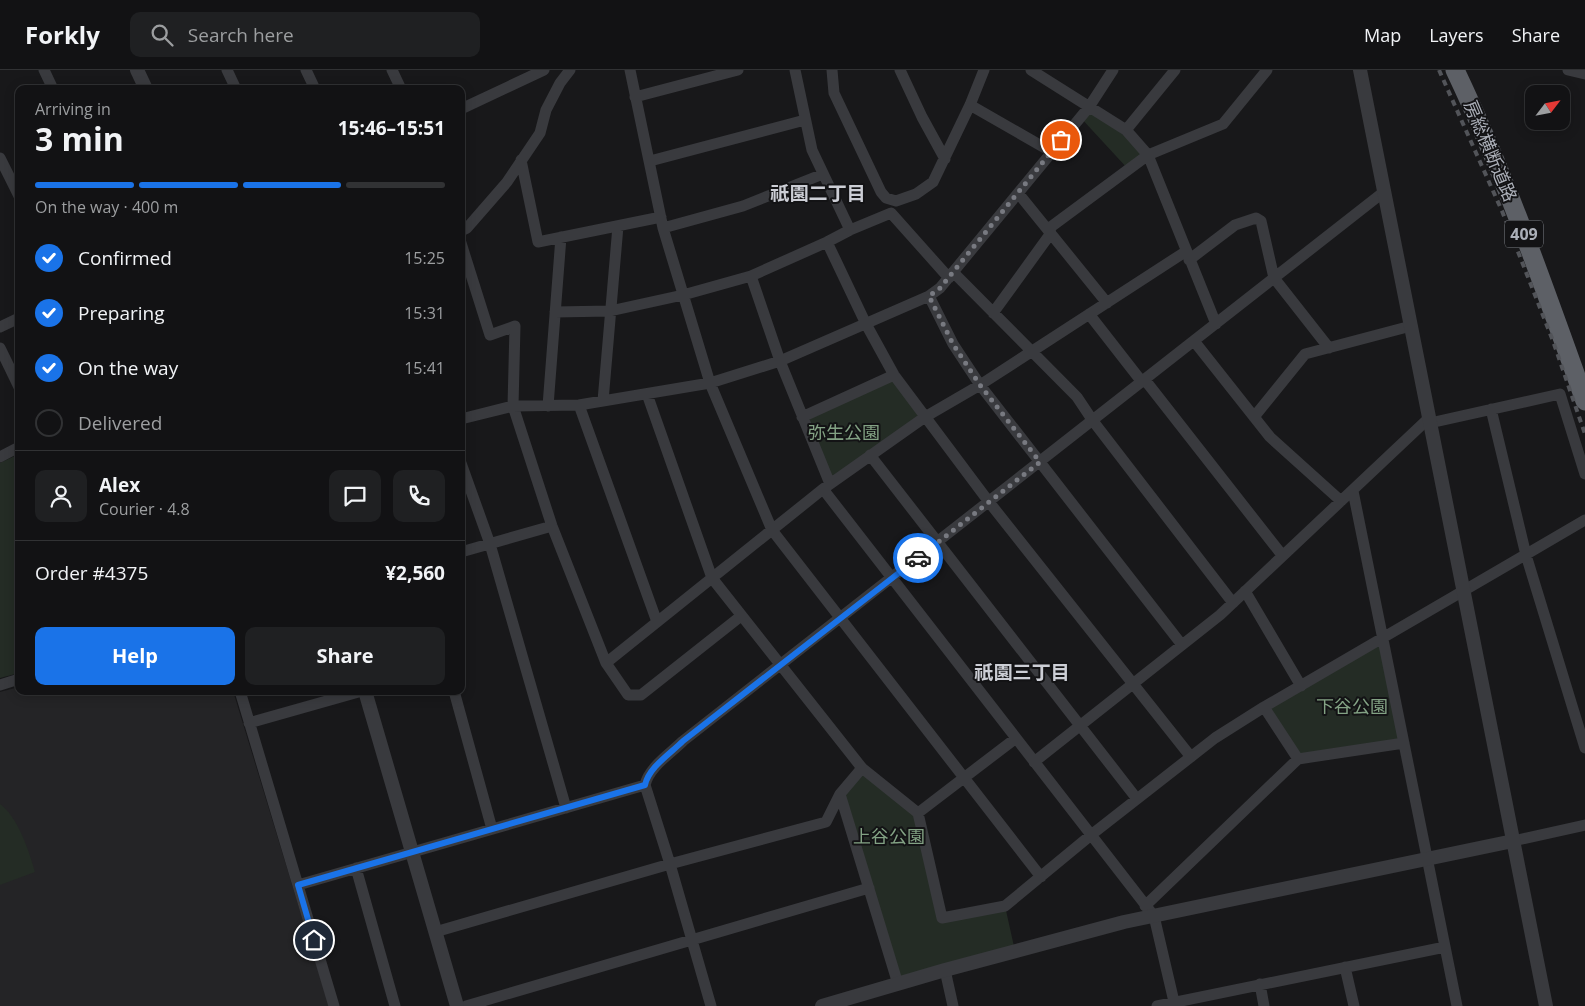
<!DOCTYPE html>
<meta charset="utf-8">
<style>
:root{--surface:#121214;--page:#1f2022;--text:#f1f3f6;--muted:#9c9ea0;--line:#313234;--accent:#1a73e8}
body{margin:0;font-family:"Open Sans","Noto Sans JP",sans-serif;background:var(--page);color:var(--text);height:100vh;display:flex;flex-direction:column;font-size:19px;white-space:nowrap}
*{box-sizing:border-box;margin:0}
p{font-size:16px;color:var(--muted)}
.icon{flex:none;width:28px;height:28px;fill:none;stroke:currentColor;stroke-width:2;stroke-linecap:round;stroke-linejoin:round}
.map{position:relative;flex:1;overflow:hidden}
.details{position:absolute;left:15px;top:15px;width:450px;height:610px;display:flex;flex-direction:column;background:var(--surface);border-radius:10px;box-shadow:0 2px 12px #0003,0 0 0 1px var(--line)}
.details>*{flex:none}
.needle{width:32px;rotate:58deg}
.buttons{position:absolute;left:1525px;top:15px;display:grid;gap:10px}
.buttons a{display:grid;place-items:center;width:45px;height:45px;border-radius:10px;background:var(--surface);box-shadow:0 2px 12px #0003,0 0 0 1px var(--line);font-size:25px}
.pin{position:absolute;display:grid;place-items:center;width:42px;height:42px;color:#fff;margin:-21px;border:2px solid #fff;border-radius:50%;box-shadow:0 1px 5px #0007}
.courier{position:absolute;display:grid;place-items:center;width:50px;height:50px;margin:-25px;border:4px solid #1a73e8;border-radius:50%;background:#fff;color:#222;box-shadow:0 1px 6px #0007}
.overview em{font-style:normal;font-weight:700}
.overview div{display:flex;flex-direction:column-reverse}
.overview{display:flex;align-items:center;justify-content:space-between;height:85px;padding:0 20px}
h1{font-size:32px;font-weight:700;line-height:38px}
.bar{display:grid;grid-template-columns:repeat(4,1fr);gap:8px 5px;align-content:center;height:60px;padding:0 20px}
.bar i{height:6px;border-radius:4px;background:var(--line)}
.bar .active{background:var(--accent)}
.bar p{grid-column:span 4}
.line{display:flex;align-items:center;gap:12px;padding:0 20px;border-top:1px solid var(--line)}
.line div{flex:1}
.round{display:grid;place-items:center;flex:none;width:52px;height:52px;border-radius:10px;background:var(--page)}
ol{padding:0 20px;list-style:none}
li{display:flex;align-items:center;gap:15px;height:55px}
li p{margin-inline-start:auto}
li .icon{padding:5px;border-radius:50%;background:var(--accent);color:#fff;stroke-width:4}
li:last-child{color:var(--muted)}
li i{width:28px;height:28px;border:2px solid var(--line);border-radius:50%}
.cta{display:flex;gap:10px;margin-top:auto;padding:10px 20px}
.cta a{flex:1;height:58px;border-radius:10px;background:var(--accent);color:#fff;font-size:20px;font-weight:700;line-height:58px;text-align:center}
.cta a+a{background:var(--page);color:var(--text)}
header{display:flex;align-items:center;gap:30px;box-sizing:border-box;height:70px;padding:0 25px;background:var(--surface);border-bottom:1px solid var(--line)}
header strong{font-size:24px}
nav{display:flex;gap:28px;margin-inline-start:auto;font-size:18px}
.search{width:350px;height:45px;background:var(--page);display:flex;align-items:center;gap:12px;box-sizing:border-box;padding:0 18px;border-radius:10px;color:var(--muted);font-size:19px}
.map>svg:first-child{display:block}
</style>
<header>
<strong>Forkly</strong>
<div class="search"><svg class="icon" aria-label="search" viewBox="0 0 24 24"><circle cx="10" cy="10" r="6"/><path d="M15 15l6 6"/></svg>Search here</div>
<nav><a>Map</a><a>Layers</a><a>Share</a></nav>
</header>
<div class="map">
<svg width="1585" height="936" viewBox="0 0 1585 936">
<rect width="100%" height="100%" fill="#18181a"/>
<path fill="#242426" d="M19,617v4h214l96,315h-329v-314z"/>
<path fill="#242c25" d="M1089,37l59,48 -20,14 -48,-52z
M894,305l31,42 -95,67 -27,-67z
M19,384v219l-19,5v-215z
M1383,568l21,105 -106,16 -34,-52z
M862,698l56,45 24,105 63,-12 10,45 -117,33 -58,-190z
M0,734c18,13 29,47 35,68l-35,13z"/>
<g fill="none" stroke-linecap="round" stroke-linejoin="round">
<path stroke="#393a3e" stroke-width="11" d="M44,0l9,19
M227,0l9,19
M306,0l9,19
M392,0l9,19
M630,0l33,158 47,155 62,147 269,347
M795,0l17,80 38,80
M832,0l2,23 47,99 5,6 10,3 20,-7 17,-12 37,-77 14,-35
M900,0l22,47 23,42
M1031,0l95,60 22,25 68,169
M1568,0l17,4
M635,27l103,-27
M970,35l82,47
M461,39l83,-39
M1126,60l49,-60
M0,88l19,38
M521,90l17,82 123,-25
M650,91l155,-41
M1018,123l89,110
M663,158l80,-22 80,-32
M1048,159l100,-74 75,-31 44,-54
M461,161l6,-3 40,-46 33,-49 6,-23 14,-27 10,-13
M827,172l39,82 28,51 95,127 202,255
M461,173l29,92 25,-9 -2,80 39,120 54,137 22,32h13l100,-79
M1189,190l46,-35 21,-7 5,3 13,57 55,70
M953,202l124,125 16,24 140,182
M751,206l29,85 50,123
M929,226l24,48 27,41 202,260
M555,242l55,-1 73,-16 68,-19 76,-34 23,-12 41,-17 58,65
M993,243l58,-80
M1089,244l53,68
M0,257l19,-9
M1194,271l76,96 71,64
M0,278l19,39
M1145,310l137,175
M647,324l65,184 150,190 56,45 24,105 63,-12 86,-71 124,-97 49,-31 321,-187
M603,331l15,-175
M579,335l78,217
M548,336l13,-169
M1491,339l35,146 59,193
M802,347l92,-42
M1254,347l51,-63 106,-28
M461,349l52,-13 66,-1 131,-22 70,-22 149,-65 11,-8 149,-181 24,-37
M1430,353l130,-29 25,80
M870,385l267,344
M0,387l19,-10
M461,393l29,81 76,264
M823,419l331,427 21,90
M1353,421l104,515
M461,482l91,-26
M1245,521l56,95
M606,593l217,-174 102,-72 55,-32 205,-133
M0,615l19,-6
M240,621l94,315
M454,621l38,138
M1264,637l34,52
M249,653l113,-32
M1034,692l186,-147 209,-197
M840,724l58,190
M918,743l98,-75
M1513,771l72,-16
M356,798l39,138
M298,815l347,-100
M1145,836l153,-147 106,-16
M435,862l235,-68 156,-42 14,-28 22,-26
M1345,897l9,39
M945,900l8,36
M1260,914l4,22
M466,936l403,-118
M711,936l-41,-142 -25,-79c4,-18 25,-31 38,-44l702,-550
M1157,936l288,-59"/>
<path stroke="#393a3e" stroke-width="14" d="M137,0l9,19
M1360,0l186,936
M365,621l92,315
M822,936l123,-36 179,-48 389,-81"/>
<path stroke="#5d6066" stroke-width="19" d="M1455,0c51,107 90,220 130,331"/>
<path stroke="#525459" stroke-width="4" stroke-dasharray="6 5" stroke-linecap="butt" d="M1439,0l63,141 51,130 32,93"/>
</g>
<g fill="none" stroke-linecap="round" stroke-linejoin="round">
<path stroke="#787a81" stroke-width="5" stroke-dasharray="0 9" d="M918,488l122,-96 -60,-77 -27,-41 -24,-48 11,-8 121,-148"/>
<path stroke="#1a73e8" stroke-width="6" d="M314,870l-16,-55 347,-100c4,-18 25,-31 38,-44l235,-183"/>
</g>
<g text-anchor="middle" stroke-width="4" stroke-linejoin="round" paint-order="stroke">
<rect fill="#131315" stroke="#7d8087" stroke-width="1" x="1505" y="150.5" width="38" height="27" rx="4"/>
<g font-size="16" font-weight="bold" fill="#abafb8">
<text x="1524" y="170">409</text>
</g>
<g font-size="18" fill="#abafb8" stroke="#131315">
<text transform="translate(1490 81) rotate(67)" y="6">房総横断道路</text>
</g>
<g font-size="18" fill="#83a284" stroke="#131315">
<text x="844" y="369">弥生公園</text>
<text x="1352" y="643">下谷公園</text>
<text x="889" y="773">上谷公園</text>
</g>
<g font-size="19" font-weight="bold" fill="#ccced5" stroke="#131315">
<text x="818" y="130">祇園二丁目</text>
<text x="1022" y="609">祇園三丁目</text>
</g>
</g>
</svg>
<div class="buttons">
<a><svg class="needle" viewBox="-14 -14 28 28"><path d="M0-13l5 13h-10z" fill="#e53935"/><path d="M0 13l5-13h-10z" fill="#9c9ea0"/></svg></a>
</div>
<div class="pin" style="left:1061px;top:70px;background:#ea580c"><svg class="icon" aria-label="bag" viewBox="0 0 24 24"><path d="M5 8h14l-1 12H6zM9 8a3 3 0 0 1 6 0"/></svg></div>
<div class="pin" style="left:314px;top:870px;background:#1f2937"><svg class="icon" aria-label="home" viewBox="0 0 24 24"><path d="M3 11l9-7 9 7M6 9v11h12V9"/></svg></div>
<div class="courier" style="left:918px;top:488px"><svg class="icon" aria-label="car" viewBox="0 0 24 24"><path d="M5 17H2v-5l4-1 3-4h7l3 4 3 1v5h-3M9 17h6M6 11h13"/><circle cx="7" cy="17" r="2"/><circle cx="17" cy="17" r="2"/></svg></div>
<section class="details">
<div class="overview"><div><h1>3 min</h1><p>Arriving in</p></div><em>15:46–15:51</em></div>
<div class="bar"><i class="active"></i><i class="active"></i><i class="active"></i><i></i><p>On the way · 400 m</p></div>
<ol>
<li><svg class="icon" aria-label="check" viewBox="0 0 24 24"><path d="M5 12l5 5 9-10"/></svg>Confirmed<p>15:25</p></li>
<li><svg class="icon" aria-label="check" viewBox="0 0 24 24"><path d="M5 12l5 5 9-10"/></svg>Preparing<p>15:31</p></li>
<li><svg class="icon" aria-label="check" viewBox="0 0 24 24"><path d="M5 12l5 5 9-10"/></svg>On the way<p>15:41</p></li>
<li><i></i>Delivered</li>
</ol>
<div class="line" style="height:90px"><a class="round"><svg class="icon" aria-label="person" viewBox="0 0 24 24"><circle cx="12" cy="8" r="4"/><path d="M4 21q1-7 8-7t8 7"/></svg></a><div><b>Alex</b><p>Courier · 4.8</p></div><a class="round"><svg class="icon" aria-label="chat" viewBox="0 0 24 24"><path d="M4 5h16v11H9l-5 4z"/></svg></a><a class="round"><svg class="icon" aria-label="phone" viewBox="0 0 24 24"><path d="M5 4h4l2 5-3 2q2 4 5 5l2-3 5 2v4C11 20 4 13 5 4z"/></svg></a></div>
<div class="line" style="height:65px"><div>Order #4375</div><b>¥2,560</b></div>
<div class="cta"><a>Help</a><a>Share</a></div>
</section>
</div>
